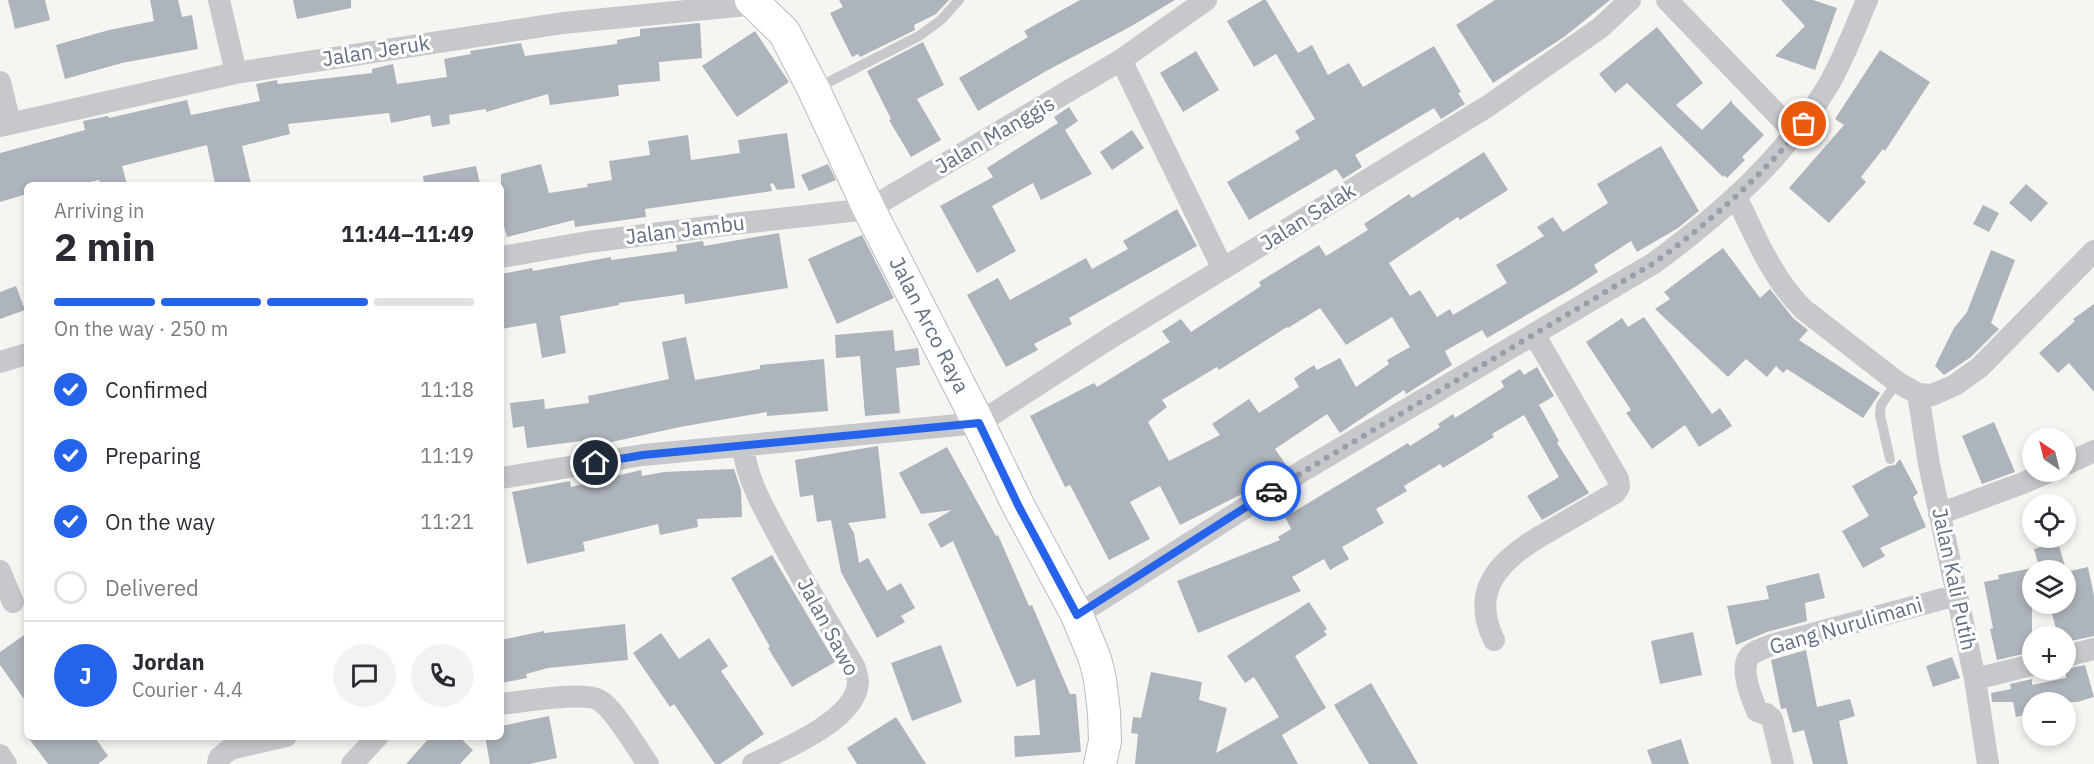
<!DOCTYPE html>
<meta charset="utf-8">
<style>
:root{--surface:#fff;--page:#f2f2f3;--text:#2b2b33;--muted:#7c7c81;--line:#e1e1e2;--accent:#2563eb}
body{margin:0;font-family:"IBM Plex Sans",sans-serif;background:var(--page);color:var(--text);height:100vh;display:flex;flex-direction:column;font-size:22px;white-space:nowrap}
*{box-sizing:border-box;margin:0}
p{font-size:20px;color:var(--muted)}
.icon{flex:none;width:33px;height:33px;fill:none;stroke:currentColor;stroke-width:2;stroke-linecap:round;stroke-linejoin:round}
.map{position:relative;flex:1;overflow:hidden}
.side{position:absolute;left:24px;top:182px;width:480px;height:558px;display:flex;flex-direction:column;background:var(--surface);border-radius:9px;box-shadow:0 3px 9px #0003}
.side>*{flex:none}
.needle{width:39px;rotate:325deg}
.controls{position:absolute;left:2022px;top:428px;display:grid;gap:12px}
.controls a{display:grid;place-items:center;width:54px;height:54px;border-radius:50%;background:var(--surface);box-shadow:0 3px 9px #0003;font-size:30px}
.pin{position:absolute;display:grid;place-items:center;width:51px;height:51px;color:#fff;margin:-26px;border:3px solid #fff;border-radius:50%;box-shadow:0 2px 6px #0007}
.courier{position:absolute;display:grid;place-items:center;width:60px;height:60px;margin:-30px;border:4px solid #2563eb;border-radius:50%;background:#fff;color:#222;box-shadow:0 2px 8px #0007}
.headline em{font-style:normal;font-weight:700}
.headline div{display:flex;flex-direction:column-reverse}
.headline{display:flex;align-items:center;justify-content:space-between;height:102px;padding:0 30px}
h1{font-size:39px;font-weight:700;line-height:45px}
.bar{display:grid;grid-template-columns:repeat(4,1fr);gap:9px 6px;align-content:center;height:72px;padding:0 30px}
.bar i{height:8px;border-radius:4px;background:var(--line)}
.bar .on{background:var(--accent)}
.bar p{grid-column:span 4}
.line{display:flex;align-items:center;gap:15px;padding:0 30px;border-top:2px solid var(--line)}
.line div{flex:1}
.round{display:grid;place-items:center;flex:none;width:63px;height:63px;border-radius:32px;background:var(--page)}
ol{padding:0 30px;list-style:none}
li{display:flex;align-items:center;gap:18px;height:66px}
li p{margin-inline-start:auto}
li .icon{padding:6px;border-radius:50%;background:var(--accent);color:#fff;stroke-width:4}
li:last-child{color:var(--muted)}
li i{width:33px;height:33px;border:3px solid var(--line);border-radius:50%}
.map>svg:first-child{display:block}
</style>
<div class="map">
<svg width="2094" height="764" viewBox="0 0 2094 764">
<rect width="100%" height="100%" fill="#f5f6f2"/>
<path fill="#aeb4bb" fill-rule="evenodd" d="M8,0h37l5,20 -35,9z
M150,0h28l4,17 10,-2 6,34 -76,14 -57,16 -9,-34 53,-15 45,-9z
M293,0h58v8l-54,11z
M839,0h110l-13,14 -22,11 1,5 -55,27 -2,-3 -6,3 -22,-44 13,-6z
M1080,0h95l-47,28 -82,43 -68,40 -19,-33 69,-41 -4,-6z
M1263,0h3l32,53 14,-8 16,30 21,-12 14,24 71,-41 27,46 -3,1 7,11 -24,15 -7,-11 -79,47 7,12 -19,12 -7,-10 -87,51 -22,-38 73,-43 -5,-8 20,-12 -39,-65 -22,13 -27,-46z
M1495,0h115l-46,37 -71,46 -37,-58z
M1781,0h32l24,8 -22,62 -40,-14 30,-30z
M700,23l2,35 -43,4 1,19 -42,4 1,11 -69,9 -2,-11 -62,18v-3l-37,6 1,9 -18,3 -2,-12 -39,8 -2,-10 -101,11 2,10 -48,12 9,38h-36l-8,-39 -85,21 5,18h-27l-1,-4 -17,4h-55v10l-27,8v-49l85,-23 -2,-9 25,-5 1,2 78,-18 4,15 69,-14 -4,-17 21,-4 1,4 94,-11v-4l21,-5 4,20 50,-7 -3,-18 27,-5 -1,-3 51,-8 4,13 92,-12v-4l23,-4v-7z
M1657,27l46,56 -27,22 26,25 30,-30v3l32,32 -22,22 3,3 -18,18 -3,-3 -1,2 -96,-94 -12,10 -16,-19z
M755,31l34,51 -52,35 -35,-51z
M923,42l21,43 -27,14 24,41 -30,17 -22,-37 2,-1 -24,-48z
M1880,50l50,32 -45,69 -2,-2 -22,28 5,5 -37,41 -40,-35 55,-63 -9,-6z
M1196,51l23,39 -36,22 -23,-39z
M1069,107l9,14 -13,9 27,44 -51,26 -8,-17 -41,23 24,45 -39,22 -37,-67 53,-29 -6,-9 71,-45 -4,-6z
M1132,130l12,18 -32,22 -12,-18z
M787,133l8,55 -18,2 -4,-7 -3,1 2,7 -127,18 1,8 -71,10 -1,-7 -67,17 -6,-21v-42l40,-10 8,29 39,-6 -1,-3 25,-4 -3,-19 41,-6 -2,-14 40,-6 3,25 49,-7 -2,-13z
M1661,146l38,65 -21,17 -41,24 -6,-11 -37,24 4,7 -23,15 -88,51 -5,-8 -37,21 7,14 -46,29 -2,-4 -64,43 -13,-19 -52,35 11,16 -46,30 -60,30 -20,-39 -30,16 20,37 -41,21 -39,-75 -5,2 -35,-71 64,-33 3,4 73,-45 -8,-11 19,-12 10,13 70,-46 -2,-4 60,-37 7,11 42,-26 -4,-6 45,-30 3,4 72,-46 24,38 -48,30 -2,-3 -69,46 21,33 10,-6 17,27 13,-8 3,6 54,-32 -11,-18 48,-29 -7,-9 16,-10 10,15 45,-29 -11,-19zM1320,308l26,37 46,-28 18,30 -23,13 2,4 -33,23 -16,-29 -23,12 -3,-5 -20,13 5,9 -40,26 -10,-14 -37,25 8,11 -51,26 -21,-39 19,-15 -5,-7 55,-33 2,3 68,-43 1,1z
M828,164l8,16 -27,11 -8,-16z
M476,166l4,18h-56l-1,-8z
M2026,184l22,19 -17,19 -22,-19z
M1983,205l16,8 -10,19 -16,-8z
M1177,209l20,37 -128,72 3,6 -38,20 4,6 -32,17 -39,-72 31,-17 12,22 76,-42 6,11 36,-20 -5,-8z
M779,233l9,55 -103,16 -1,-10 -65,9v2l-59,11 6,37 -24,5 -6,-35 -35,6v-55l31,-6 1,3 78,-14v3l66,-9 -1,-6 27,-4 1,5z
M862,235l32,63 -57,26 -29,-65z
M1723,248l37,50 10,-9 23,29 15,12 -9,10 81,53 -17,25 -76,-49 -4,4 -7,-7 -9,11 -21,-18 -18,18 -73,-68 15,-10 -6,-7z
M1991,250l24,10 -24,63 8,6 -28,28 -27,18 -9,-9 19,-38 13,-16z
M16,286l9,24 -25,9v-27z
M2094,304v88l-25,-29 -11,10 -19,-20 36,-32 -2,-2z
M1644,317l68,97 8,-6 12,18 -33,21 -14,-22 -33,24 -26,-36 5,-3 -45,-68 36,-24 6,9z
M893,330l2,21 23,-3 2,17 -24,3 4,45 -35,3 -5,-60 -24,2 -1,-23z
M686,337l9,43 65,-11v-4l64,-6 4,52 -61,5v-4l-87,15 -82,18 -1,-6 -70,9 -3,-22 -11,2 -3,-25 34,-4 1,10 44,-6 -1,-7 81,-17 -7,-37z
M1537,367l17,29 -15,9 20,36 -2,2 32,50 -47,27 -15,-24 32,-19 -35,-62 -32,19 2,3 -51,31 -3,-4 -36,22 3,5 -31,18 8,14 -42,24 7,12 -19,11 -6,-11 -32,18 9,14 -103,42 -21,-52 103,-41 -2,-3 13,-8 -6,-12 123,-74 2,3 30,-19 -2,-3 15,-10 2,4 49,-31 -3,-6 19,-12 4,6z
M1994,422l21,50 -33,12 -20,-48z
M878,446l8,72 -38,5 6,10 5,30 9,-5 19,33 14,-8 14,25 -14,8 4,6 -28,16 -36,-66 -10,-52 -14,2 -4,-27 -13,2 -5,-37z
M947,447l49,89 2,-1 31,71 3,-1 38,89h6l5,58 -66,5 -1,-21 26,-1 -5,-56 -18,8 -64,-146 -12,7 -13,-24 24,-14 -31,4 -22,-41z
M1900,459l18,34 -5,4 13,30 -46,21 5,8 -22,12 -21,-37 27,-15 -17,-30 36,-20 7,-1z
M734,469l7,21 1,27 -45,2 1,8 -38,8 -2,-11 -75,18 2,9 -58,13 -15,-72 58,-11 1,6 70,-17 1,6 22,-4z
M2058,542l8,28h-26l-6,-21z
M772,555l63,107 -43,25 -24,-39 2,-1 -39,-69z
M2088,567l6,29v40l-28,6v-6h-8l-9,-33h17v-31z
M2032,568v84l-35,8 -7,-31 3,-1 -9,-46 15,-3 -1,-4z
M1819,573l6,25 -20,5 2,18 -40,11 -31,13 -9,-39 42,-7 -3,-13z
M1309,602l18,27 -3,2 3,4 -32,21 31,52 -44,27 16,29h-163l3,-30 -7,-1 2,-16 8,1 10,-46 51,10 -3,18 28,8 -11,45 63,-36 -25,-40 -9,6 -18,-27z
M625,624l3,36 -80,8 -22,6 1,4 -26,5v-43l43,-9v2z
M1693,632l9,43 -42,9 -9,-43z
M27,633v70l-27,-38v-13z
M661,633l18,26 30,-21 19,28 -7,5 43,63 -44,30h-5l-41,-60 -4,3 -37,-54z
M941,645l21,57 -50,19 -21,-58z
M1806,650l11,57 33,-8 5,17 -16,5 9,43h-35l-9,-34 -11,3 -7,-25 -5,1 -10,-49z
M1952,657l8,21 -27,9 -7,-21z
M2085,665l9,32 -17,5h-45v11l-16,4 -3,-15h-21l-1,-9 20,-4 -1,-5 22,-5v6l34,-7v-9z
M1371,683l47,81h-49l-35,-59z
M549,716l8,42 -28,6h-39l-5,-28h16v-10z
M896,717l30,47h-69l-10,-16z
M27,736h67l14,20 -10,8h-50z
M431,736h27l15,14 -13,14h-54z
M1681,739l8,25h-37l-5,-14z"/>
<g fill="none" stroke-linecap="round" stroke-linejoin="round">
<g stroke="#b8bbc0" stroke-width="34">
<path id="secondary" d="M751,0l33,32 30,58 55,119 102,199 48,99 58,108 18,44 5,20 4,33 1,29 -5,23"/>
</g>
<path stroke="#c6c8cc" stroke-width="10" d="M815,89l104,-53 22,-16 18,-20
M1890,459l-10,-44 1,-10 16,-23"/>
<path stroke="#c6c8cc" stroke-width="22" d="M219,0l17,73
M1667,0l129,134
M1121,60l102,209
M0,82l10,41
M0,126l236,-53 327,-50 194,-19
M1736,196c19,40 36,82 67,113l94,73 21,12 14,1 23,-10 25,-18 114,-116
M501,257l87,-15 145,-18 136,-15 252,-149 85,-60
M0,362l27,-8
M1918,394l11,70 46,215 13,85
M743,446c4,36 23,66 40,98 23,42 48,83 72,124 1,5 3,10 3,14 -1,38 -76,68 -105,82
M2066,464l28,-13
M501,478l142,-23 336,-32 131,-85 378,-232 112,-78 30,-28
M1939,514l84,-31 28,-12
M0,571l13,31
M1077,615l227,-145 350,-207c68,-50 131,-105 175,-179 15,-26 26,-56 38,-84
M1494,640c-29,-60 20,-89 64,-114 19,-11 38,-22 57,-33l4,-6 -1,-8 -84,-145
M2066,656l28,-7
M1975,679l57,-14
M501,704c20,-2 82,-13 98,-4 15,8 38,49 49,64
M0,755l6,9
M218,764l1,-6 11,-9 56,-13
M352,764l26,-28
M1783,764l-11,-45 -6,-5 -9,-3c-6,-15 -20,-47 -4,-58 5,-3 12,-5 18,-8l186,-50"/>
<use href="#secondary" stroke="#fff" stroke-width="32"/>
</g>
<g fill="none" stroke-linecap="round" stroke-linejoin="round">
<path stroke="#979faa" stroke-width="6" stroke-dasharray="0 10.8" d="M1271,491l383,-228c56,-41 106,-85 150,-139"/>
<path stroke="#2563eb" stroke-width="8" d="M596,463l47,-8 336,-32 40,84 58,108 194,-124"/>
</g>
<g text-anchor="middle" stroke-width="6" stroke-linejoin="round" paint-order="stroke">
<g font-size="21" fill="#647084" stroke="#fff">
<text transform="translate(376 51) rotate(-9)" y="7">Jalan Jeruk</text>
<text transform="translate(995 135) rotate(-30)" y="7">Jalan Manggis</text>
<text transform="translate(1308 217) rotate(-32)" y="7">Jalan Salak</text>
<text transform="translate(685 230) rotate(-7)" y="7">Jalan Jambu</text>
<text transform="translate(929 325) rotate(63)" y="7">Jalan Arco Raya</text>
<text transform="translate(1954 579) rotate(78)" y="7">Jalan Kali Putih</text>
<text transform="translate(1846 626) rotate(-16)" y="7">Gang Nurulimani</text>
<text transform="translate(828 627) rotate(62)" y="7">Jalan Sawo</text>
</g>
</g>
</svg>
<div class="controls">
<a><svg class="needle" viewBox="-14 -14 28 28"><path d="M0-13l5 13h-10z" fill="#e53935"/><path d="M0 13l5-13h-10z" fill="#7c7c81"/></svg></a>
<a><svg class="icon" aria-label="locate" viewBox="0 0 24 24"><circle cx="12" cy="12" r="6"/><path d="M12 2v4M12 18v4M2 12h4M18 12h4"/></svg></a>
<a><svg class="icon" aria-label="layers" viewBox="0 0 24 24"><path d="M12 4l9 5-9 5-9-5zM3 14l9 5 9-5"/></svg></a>
<a>+</a>
<a>−</a>
</div>
<div class="pin" style="left:1804px;top:124px;background:#ea580c"><svg class="icon" aria-label="bag" viewBox="0 0 24 24"><path d="M5 8h14l-1 12H6zM9 8a3 3 0 0 1 6 0"/></svg></div>
<div class="pin" style="left:596px;top:463px;background:#1f2937"><svg class="icon" aria-label="home" viewBox="0 0 24 24"><path d="M3 11l9-7 9 7M6 9v11h12V9"/></svg></div>
<div class="courier" style="left:1271px;top:491px"><svg class="icon" aria-label="car" viewBox="0 0 24 24"><path d="M5 17H2v-5l4-1 3-4h7l3 4 3 1v5h-3M9 17h6M6 11h13"/><circle cx="7" cy="17" r="2"/><circle cx="17" cy="17" r="2"/></svg></div>
<section class="side">
<div class="headline"><div><h1>2 min</h1><p>Arriving in</p></div><em>11:44–11:49</em></div>
<div class="bar"><i class="on"></i><i class="on"></i><i class="on"></i><i></i><p>On the way · 250 m</p></div>
<ol>
<li><svg class="icon" aria-label="check" viewBox="0 0 24 24"><path d="M5 12l5 5 9-10"/></svg>Confirmed<p>11:18</p></li>
<li><svg class="icon" aria-label="check" viewBox="0 0 24 24"><path d="M5 12l5 5 9-10"/></svg>Preparing<p>11:19</p></li>
<li><svg class="icon" aria-label="check" viewBox="0 0 24 24"><path d="M5 12l5 5 9-10"/></svg>On the way<p>11:21</p></li>
<li><i></i>Delivered</li>
</ol>
<div class="line" style="height:108px"><b class="round" style="background:var(--accent);color:#fff">J</b><div><b>Jordan</b><p>Courier · 4.4</p></div><a class="round"><svg class="icon" aria-label="chat" viewBox="0 0 24 24"><path d="M4 5h16v11H9l-5 4z"/></svg></a><a class="round"><svg class="icon" aria-label="phone" viewBox="0 0 24 24"><path d="M5 4h4l2 5-3 2q2 4 5 5l2-3 5 2v4C11 20 4 13 5 4z"/></svg></a></div>
</section>
</div>
